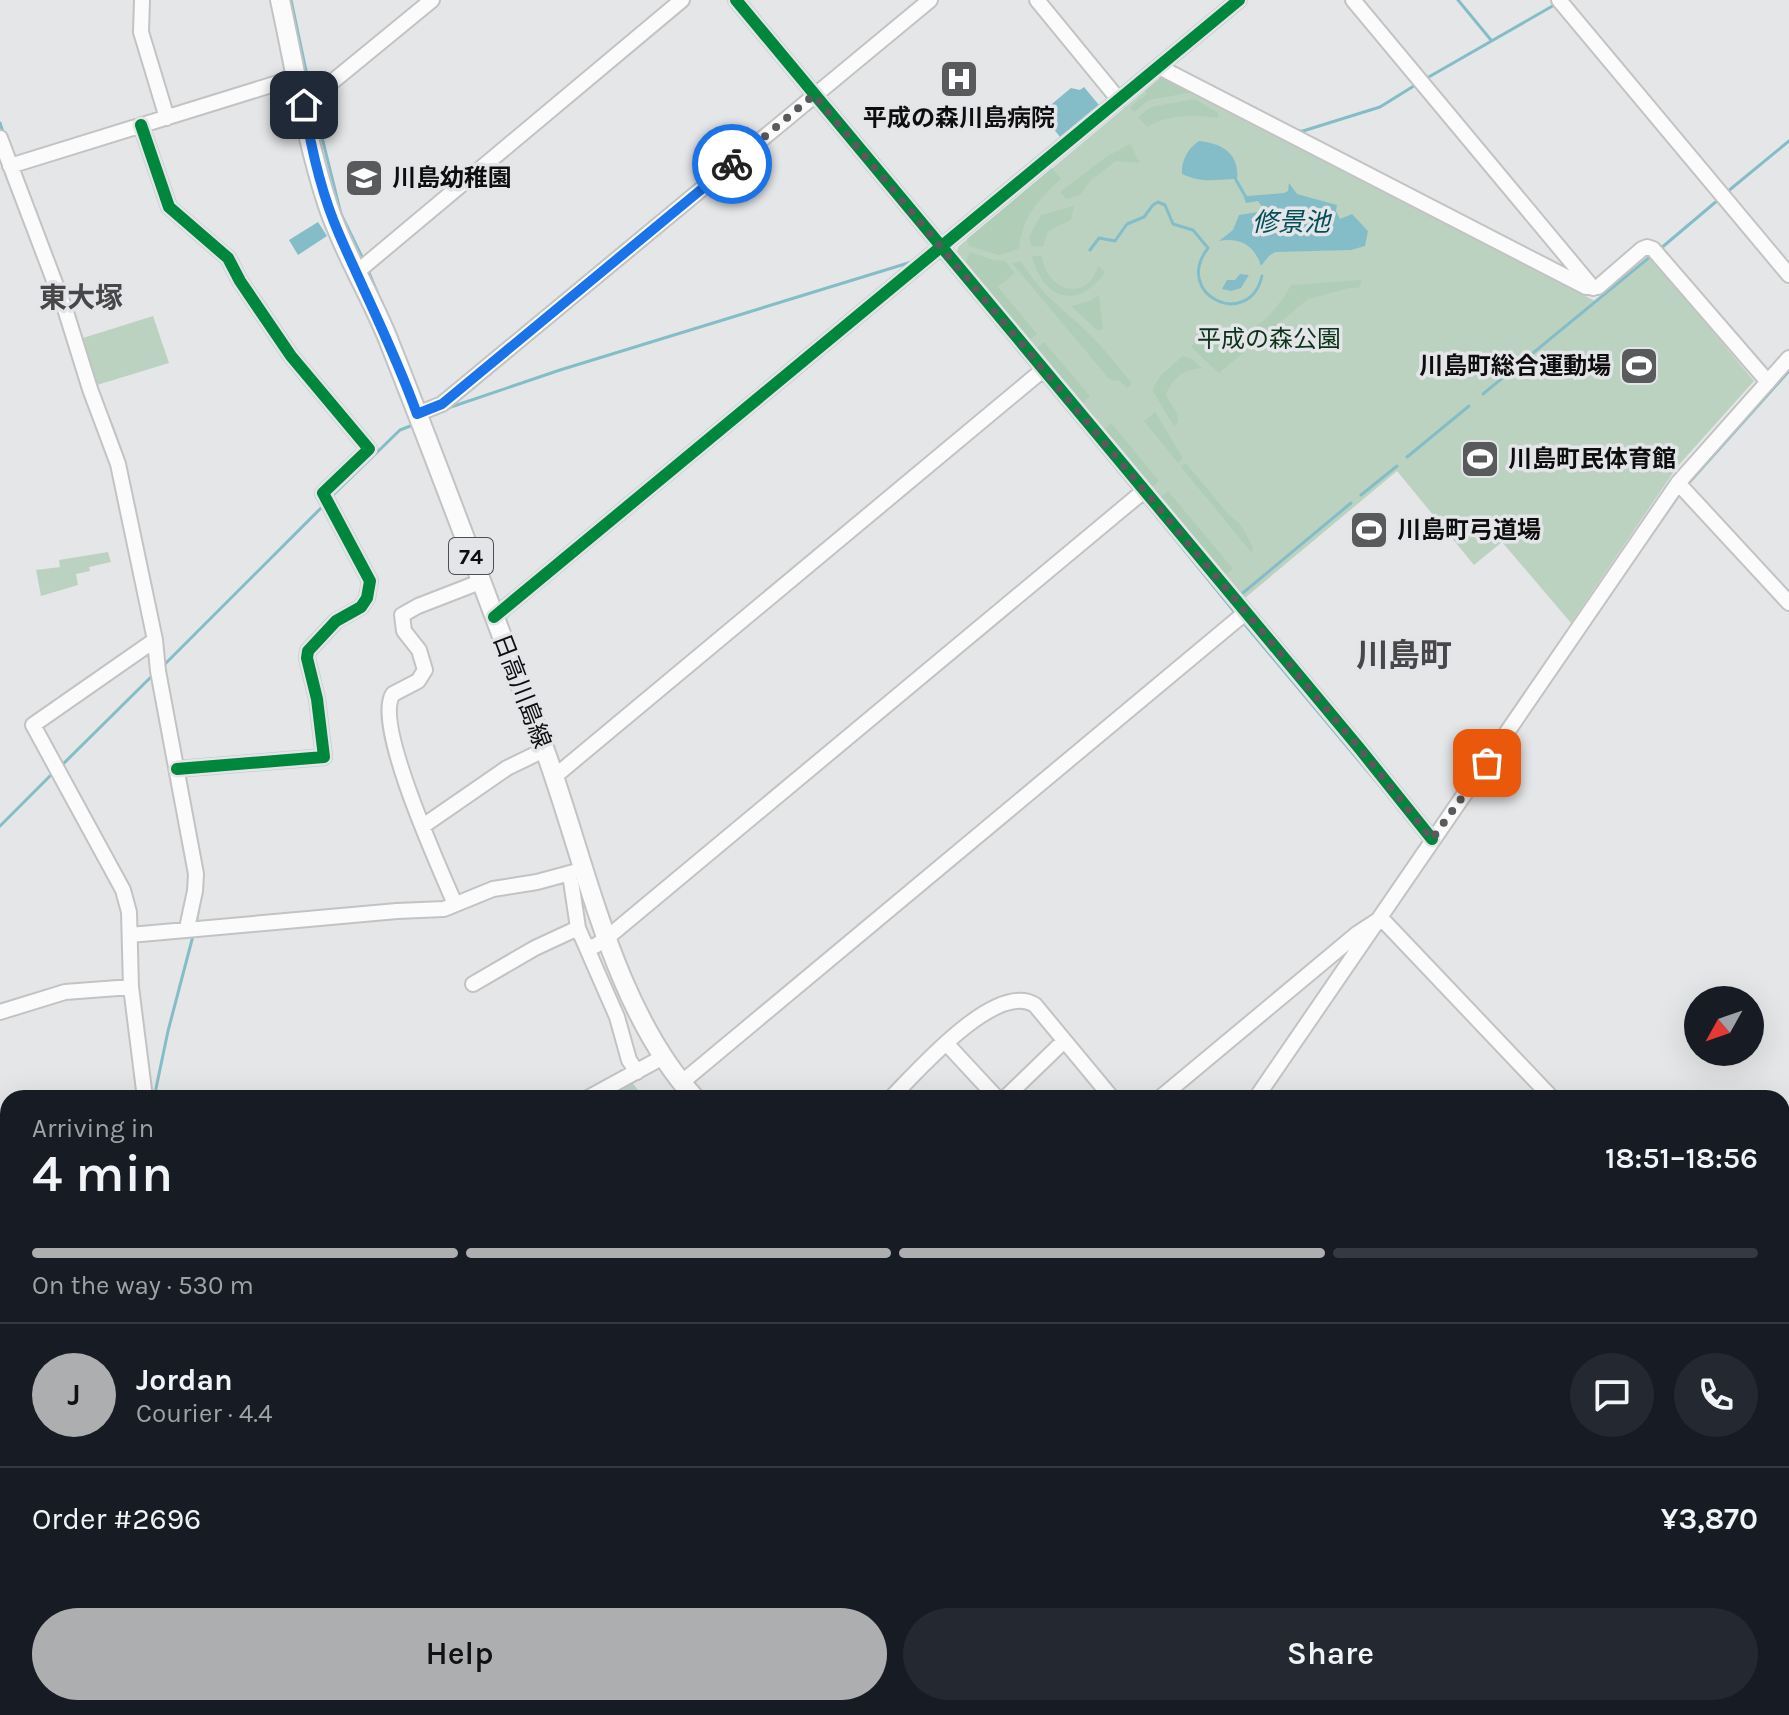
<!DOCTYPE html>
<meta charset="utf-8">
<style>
:root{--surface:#171b24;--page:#242831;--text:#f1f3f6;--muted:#9ea1a6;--line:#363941;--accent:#adaeb0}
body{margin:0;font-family:Karla,"Noto Sans JP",sans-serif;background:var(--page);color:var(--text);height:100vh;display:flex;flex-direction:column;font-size:30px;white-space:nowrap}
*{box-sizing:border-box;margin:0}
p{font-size:26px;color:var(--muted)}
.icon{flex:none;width:44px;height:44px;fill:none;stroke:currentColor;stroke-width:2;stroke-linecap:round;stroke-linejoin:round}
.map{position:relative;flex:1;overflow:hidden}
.panel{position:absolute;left:0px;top:1090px;width:1790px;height:626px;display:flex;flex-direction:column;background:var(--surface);border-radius:24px 24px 0 0;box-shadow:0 8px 32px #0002}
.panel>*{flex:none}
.needle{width:52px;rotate:230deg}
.tools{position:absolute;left:1684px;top:986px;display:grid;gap:16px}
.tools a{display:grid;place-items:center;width:80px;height:80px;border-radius:50%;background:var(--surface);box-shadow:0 8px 32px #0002;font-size:40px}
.pin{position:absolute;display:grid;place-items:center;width:68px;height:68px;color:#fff;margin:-34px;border-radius:16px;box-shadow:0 4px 12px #0006}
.courier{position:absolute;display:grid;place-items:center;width:80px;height:80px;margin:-40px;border:6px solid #1a73e8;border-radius:50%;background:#fff;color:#222;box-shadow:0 2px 10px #0007}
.headline em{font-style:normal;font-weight:600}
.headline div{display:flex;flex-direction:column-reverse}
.headline{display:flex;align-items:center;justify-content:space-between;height:136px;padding:0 32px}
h1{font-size:52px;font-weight:600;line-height:60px}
.bar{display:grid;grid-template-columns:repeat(4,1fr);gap:12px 8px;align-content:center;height:96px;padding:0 32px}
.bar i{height:10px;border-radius:6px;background:var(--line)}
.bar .selected{background:var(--accent)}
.bar p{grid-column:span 4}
.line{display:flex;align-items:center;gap:20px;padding:0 32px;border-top:2px solid var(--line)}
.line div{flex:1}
.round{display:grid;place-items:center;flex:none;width:84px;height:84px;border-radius:42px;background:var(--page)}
.primary-button{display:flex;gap:16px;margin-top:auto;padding:16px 32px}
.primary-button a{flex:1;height:92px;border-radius:48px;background:var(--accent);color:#111;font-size:32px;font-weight:600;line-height:92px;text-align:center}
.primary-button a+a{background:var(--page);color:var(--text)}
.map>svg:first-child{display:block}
</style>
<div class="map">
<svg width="1789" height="1715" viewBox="0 0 1789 1715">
<rect width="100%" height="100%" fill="#e5e6e7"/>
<path fill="#bcd2c1" d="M1160,78h5l432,224 54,-44 103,123 -77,86 -106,156 -69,-81 -28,23 -77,-94 -152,127 -288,-346 1,-5z
M153,316l16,47 -72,22 -14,-47z
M1362,512l23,27 -9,8 -23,-27z
M108,552l3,10 -22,5 1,4 -14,3 2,11 -37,11 -5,-26 24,-3 -1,-7z
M631,1081l13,17h-44z"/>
<path fill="#afcdb7" d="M1160,78h5l28,14 -44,8 -15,12 -4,-5 17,-13 -2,-3z
M1195,99l23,14v5c-25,-3 -49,-4 -71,9l-9,-10 13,-10z
M1130,144l10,19 -24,-2 -25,19 -11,15 -14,4 -6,-7 46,-35z
M1052,168l9,11c-23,21 -39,38 -42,70l-20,6 -30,-9 -2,-7z
M1074,206l-3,14 -23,11 -5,16 -12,-1 -2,-9 12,-22z
M970,252l23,8 12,1 10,12 -17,14 39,47 -7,6 -64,-78z
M1042,256c3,33 45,49 56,10l7,6c-14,21 -38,34 -59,13 -7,-8 -11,-20 -15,-29z
M1021,261c23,39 45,48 74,79 13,13 25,29 37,44l-5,4 -7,-7 -10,-1 -98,-117z
M1362,280l-3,8h-9l-42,11 -89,74 -28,-26 14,-21c44,16 64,-4 86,-41z
M1099,295l4,34 -5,2 -27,-25 19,-5z
M1044,342l46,54 -7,7 -46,-55z
M1183,356l7,2 12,10c-19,2 -29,9 -36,27l11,19 1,8 -4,4 -22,-36 9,-15z
M1155,412l28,46 -5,5 -34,-42z
M1111,423l48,58 -7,6 -48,-58z
M1186,463l42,51 13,11 12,23 -1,5 -71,-86z
M1168,491l65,78 -7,5 -65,-77z"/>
<path fill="#84bdc8" d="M1084,87l15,18 -39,32 -19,-24 30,-25 9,2z
M1199,141c23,2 41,13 38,38 -22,0 -33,5 -55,-5 -1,-13 6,-26 17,-33z
M1289,183l8,11 40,11 -1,6 4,8 12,-5 16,17 -3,15 -14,4 -76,2 -6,4 -8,10c-6,-20 -21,-29 -42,-25l14,-11 6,-15 19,-3 5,-4 -5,-7 -12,2 -2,-5 3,-2 37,-3 4,-2z
M318,222l9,14 -29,19 -9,-15z
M1240,274l9,1 -8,13 -10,3 -9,-2 5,-9h8z"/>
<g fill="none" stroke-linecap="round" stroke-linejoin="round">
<path stroke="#84bdc8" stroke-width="3" d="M291,0l20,94
M1458,0l33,40
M1427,78l129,-74
M314,105l27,109 23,47
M0,123l4,12
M1295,131h8l77,-24 37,-23
M1236,180l11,19
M1727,192l62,-51
M1660,249l58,-49
M1090,250l9,-12 16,3 12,-17 17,-7 9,-12 5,-3 7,3 8,19 20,6 15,18c-36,47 41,83 54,28
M367,268l11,26
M1483,394l168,-138
M448,408l112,-38 358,-110
M109,419l10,27
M1082,426l54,66
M442,453l47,124
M1407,457l62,-51
M1686,486l103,-115
M1361,495l36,-29
M332,496l68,-66 13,-5
M1141,497l96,118
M1649,538l32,-46
M1238,597l113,-94
M1242,621l154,184
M163,666l161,-161
M60,767l94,-93
M0,826l54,-54
M196,925l6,-40
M154,1098l14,-67 26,-99
M1,1173l7,19
M1782,1557l7,2
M586,1708l15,7
M810,1715l4,-7"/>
<g stroke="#c3c3c4" stroke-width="18">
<path id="minor" d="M142,0l-1,32 26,86
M736,0l624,749 72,90
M1037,0l82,100
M1353,0l240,288
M1559,0l230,275
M1159,67l427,220h12l44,-38 5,-2 6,2 115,133
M304,105l128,-105
M141,125l28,82 59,51 12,23 51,75 78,93 -46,44 47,88 -3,17 -6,9 -25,14 -28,30 -1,7 10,41 7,58 -147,12
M0,138l66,174 24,77 28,75 37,176 3,31 38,203 -1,17 -8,37
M10,166l287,-89
M357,272l325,-272
M417,414l25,-10 488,-404
M1678,483l111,120
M494,617l745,-617
M554,777l490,-408
M423,826l84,-58 37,-18
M570,874l8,54 39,89 12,43 8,12
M455,904c-15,-35 -82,-181 -62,-210l25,-13 7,-11 -6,-20 -15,-19 -2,-16 16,-9 62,-24
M130,935l267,-24 47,-2 49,-20 44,-7 48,-13
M587,947l8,-1 13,-9 537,-447
M473,984l62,-36 43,-20
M0,1012l65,-20 66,-5
M946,1043l51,55
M681,1083l564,-470
M145,1098l-14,-111 -2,-75 -6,-22 -90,-165 122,-85
M588,1098l75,-41
M891,1098c25,-25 105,-118 144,-93l77,93
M1005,1098l59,-57
M1160,1098l198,-165 23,-15 171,180
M1256,1098l422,-615 111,-125
M0,1152l8,21
M1782,1348l7,7
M0,1360l8,-3
M1782,1654l7,-6
M0,1668l8,8
M39,1708l7,7
M288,1708l8,7
M516,1708l7,7
M791,1708l12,7
M1277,1708l5,7
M905,1715l3,-7
M1423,1715l3,-7
M1711,1715l8,-7"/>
</g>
<g stroke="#c3c3c4" stroke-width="22">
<path id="major" d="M280,0c15,68 26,140 48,206 16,48 44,91 62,138 53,133 102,267 153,401 42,113 69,263 152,353
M1642,1708l7,7"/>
</g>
<use href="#minor" stroke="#fbfbfb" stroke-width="14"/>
<use href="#major" stroke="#fbfbfb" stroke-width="18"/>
<g stroke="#e4e5e8" stroke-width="17">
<path id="cycleway" d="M736,0l624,749 72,90
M141,125l28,82 59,51 12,23 51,75 78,93 -46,44 47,88 -3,17 -6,9 -25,14 -28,30 -1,7 10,41 7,58 -147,12
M494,617l745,-617"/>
</g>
<use href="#cycleway" stroke="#00873e" stroke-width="12"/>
</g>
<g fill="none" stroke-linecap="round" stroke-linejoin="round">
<path stroke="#595a5b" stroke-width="8" stroke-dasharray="0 14.4" d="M732,164l82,-69 546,654 72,90 55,-76"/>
<path stroke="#1a73e8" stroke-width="10" d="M304,105c7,43 17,88 35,129 26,60 56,118 78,180l25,-10 290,-240"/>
</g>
<defs>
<g id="hospital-square" transform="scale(2)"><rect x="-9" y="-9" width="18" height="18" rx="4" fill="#595a5b" stroke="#e4e5e8"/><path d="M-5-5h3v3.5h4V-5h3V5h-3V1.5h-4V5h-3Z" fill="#fff"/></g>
<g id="school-square" transform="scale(2)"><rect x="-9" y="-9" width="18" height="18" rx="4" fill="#595a5b" stroke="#e4e5e8"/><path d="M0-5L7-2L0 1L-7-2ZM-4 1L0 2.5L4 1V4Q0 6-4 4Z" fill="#fff"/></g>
<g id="stadium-square" transform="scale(2)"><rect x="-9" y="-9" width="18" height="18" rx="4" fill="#595a5b" stroke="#e4e5e8"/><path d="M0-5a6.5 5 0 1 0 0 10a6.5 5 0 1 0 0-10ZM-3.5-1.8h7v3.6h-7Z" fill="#fff"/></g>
</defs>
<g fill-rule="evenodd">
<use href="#hospital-square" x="959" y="79"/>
<use href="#school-square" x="364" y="178"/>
<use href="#stadium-square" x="1639" y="366"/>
<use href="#stadium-square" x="1480" y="459"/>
<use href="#stadium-square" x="1369" y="530"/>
</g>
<g text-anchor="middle" stroke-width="7" stroke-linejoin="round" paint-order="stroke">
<rect fill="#e4e5e8" stroke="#4e4e50" stroke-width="2" x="449" y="538" width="44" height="36" rx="6"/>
<g font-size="22" font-weight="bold" fill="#0e0e0f">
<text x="471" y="564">74</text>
</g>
<g font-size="24" font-weight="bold" fill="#0e0e0f" stroke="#e4e5e8" text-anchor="start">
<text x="959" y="126" text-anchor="middle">平成の森川島病院</text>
<text x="392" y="186">川島幼稚園</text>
<text x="1611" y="374" text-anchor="end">川島町総合運動場</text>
<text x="1508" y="467">川島町民体育館</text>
<text x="1397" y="538">川島町弓道場</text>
</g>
<g font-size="24" fill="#0b3419" stroke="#e4e5e8">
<text x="1269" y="347">平成の森公園</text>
</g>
<g font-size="24" fill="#0e0e0f" stroke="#e4e5e8">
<text transform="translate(522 691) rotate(69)" y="8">日高川島線</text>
</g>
<g font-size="26" font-style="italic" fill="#034f59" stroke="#e4e5e8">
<text x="1291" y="231">修景池</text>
</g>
<g font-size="28" font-weight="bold" fill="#474749" stroke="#e4e5e8">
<text x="81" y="307">東大塚</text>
</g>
<g font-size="32" font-weight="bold" fill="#474749" stroke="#e4e5e8">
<text x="1404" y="666">川島町</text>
</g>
</g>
</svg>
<div class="tools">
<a><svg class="needle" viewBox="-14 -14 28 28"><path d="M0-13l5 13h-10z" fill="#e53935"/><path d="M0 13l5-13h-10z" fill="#9ea1a6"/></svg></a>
</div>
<div class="pin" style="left:1487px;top:763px;background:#ea580c"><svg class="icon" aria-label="bag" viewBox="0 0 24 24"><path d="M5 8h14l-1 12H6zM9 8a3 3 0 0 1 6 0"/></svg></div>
<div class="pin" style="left:304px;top:105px;background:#1f2937"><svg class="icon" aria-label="home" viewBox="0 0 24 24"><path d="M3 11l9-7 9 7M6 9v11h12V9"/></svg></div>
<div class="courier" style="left:732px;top:164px"><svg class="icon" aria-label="bike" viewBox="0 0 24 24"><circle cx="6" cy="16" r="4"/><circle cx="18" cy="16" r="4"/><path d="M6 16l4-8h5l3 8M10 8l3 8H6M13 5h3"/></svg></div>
<section class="panel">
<div class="headline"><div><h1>4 min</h1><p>Arriving in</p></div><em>18:51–18:56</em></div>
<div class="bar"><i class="selected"></i><i class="selected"></i><i class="selected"></i><i></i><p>On the way · 530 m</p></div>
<div class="line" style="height:144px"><b class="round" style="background:var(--accent);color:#111">J</b><div><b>Jordan</b><p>Courier · 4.4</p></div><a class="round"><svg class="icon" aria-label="chat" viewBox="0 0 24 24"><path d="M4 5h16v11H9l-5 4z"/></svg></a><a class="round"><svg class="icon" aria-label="phone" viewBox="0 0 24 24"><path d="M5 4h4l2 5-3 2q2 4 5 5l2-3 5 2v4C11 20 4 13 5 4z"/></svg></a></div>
<div class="line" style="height:104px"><div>Order #2696</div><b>¥3,870</b></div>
<div class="primary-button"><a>Help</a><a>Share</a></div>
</section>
</div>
